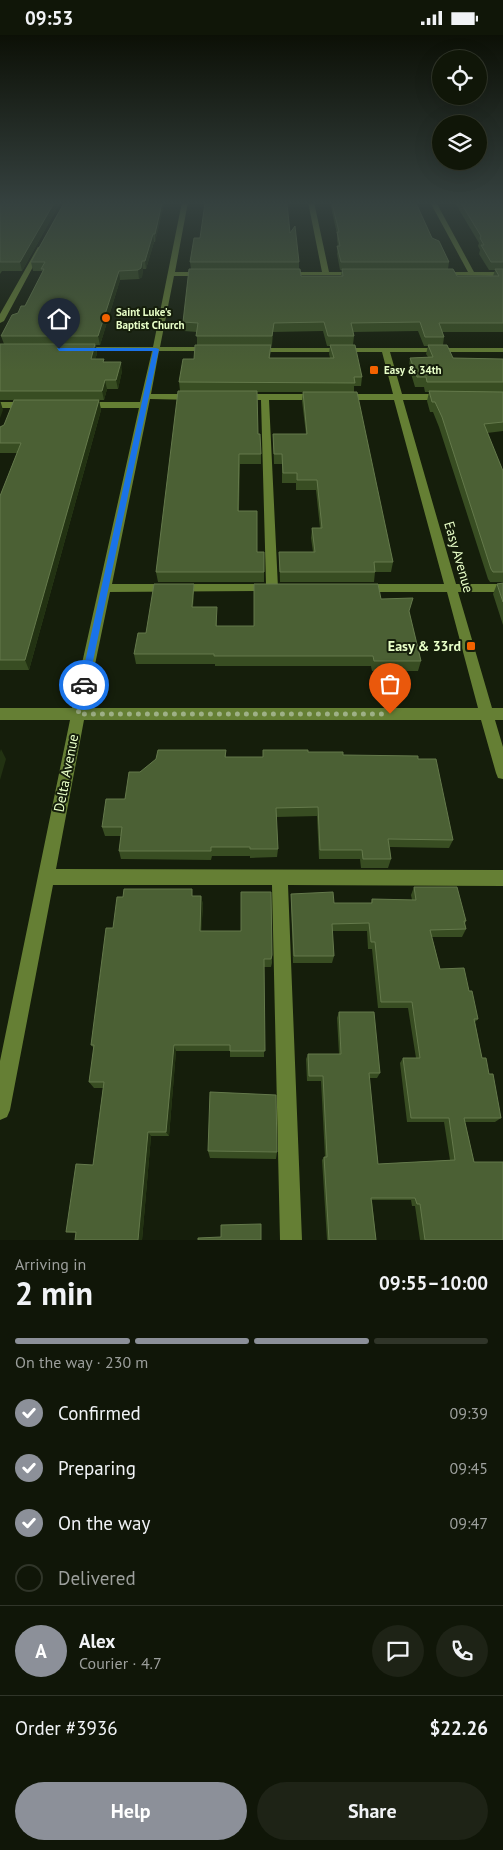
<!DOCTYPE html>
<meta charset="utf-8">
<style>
:root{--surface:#101608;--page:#1e2316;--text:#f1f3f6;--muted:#9c9f9c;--line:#303529;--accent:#8c9099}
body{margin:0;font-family:"PT Sans",sans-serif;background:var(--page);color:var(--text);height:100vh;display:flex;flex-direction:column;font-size:19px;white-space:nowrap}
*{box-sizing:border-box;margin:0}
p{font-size:16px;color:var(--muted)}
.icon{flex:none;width:28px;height:28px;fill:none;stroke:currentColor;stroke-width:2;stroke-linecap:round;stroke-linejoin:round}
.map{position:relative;height:1205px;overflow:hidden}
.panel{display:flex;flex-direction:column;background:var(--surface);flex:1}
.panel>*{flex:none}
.tools{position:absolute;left:432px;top:15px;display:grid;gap:10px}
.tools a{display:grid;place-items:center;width:55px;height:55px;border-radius:50%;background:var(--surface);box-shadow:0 5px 20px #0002,0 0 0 1px var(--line);font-size:25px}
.pin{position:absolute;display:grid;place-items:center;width:42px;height:42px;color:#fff;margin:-51px -21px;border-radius:50% 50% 50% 0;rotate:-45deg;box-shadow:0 0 5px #0007}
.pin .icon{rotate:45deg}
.courier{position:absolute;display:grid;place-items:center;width:50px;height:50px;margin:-25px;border:4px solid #1a73e8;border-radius:50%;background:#fff;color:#222;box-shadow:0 1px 6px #0007}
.head em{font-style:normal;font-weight:800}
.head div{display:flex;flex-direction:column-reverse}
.head{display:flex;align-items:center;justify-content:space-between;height:85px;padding:0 15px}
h1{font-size:32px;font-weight:800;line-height:38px}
.bar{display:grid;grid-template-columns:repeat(4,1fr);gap:8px 5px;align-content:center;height:60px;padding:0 15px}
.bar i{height:6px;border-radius:4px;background:var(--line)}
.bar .on{background:var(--accent)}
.bar p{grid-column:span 4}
.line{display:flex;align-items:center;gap:12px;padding:0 15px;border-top:1px solid var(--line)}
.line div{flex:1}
.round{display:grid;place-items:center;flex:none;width:52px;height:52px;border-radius:26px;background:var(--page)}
ol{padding:0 15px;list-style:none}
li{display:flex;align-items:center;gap:15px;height:55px}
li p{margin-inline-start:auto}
li .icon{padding:5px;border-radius:50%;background:var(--accent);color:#fff;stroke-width:4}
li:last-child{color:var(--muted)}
li i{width:28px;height:28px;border:2px solid var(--line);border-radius:50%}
.primary-button{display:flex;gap:10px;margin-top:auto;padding:10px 15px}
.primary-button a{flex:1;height:58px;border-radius:30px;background:var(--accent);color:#fff;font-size:20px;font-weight:800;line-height:58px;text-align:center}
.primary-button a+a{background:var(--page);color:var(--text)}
.status{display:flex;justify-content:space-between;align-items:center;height:35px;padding:0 25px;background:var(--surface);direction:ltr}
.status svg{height:14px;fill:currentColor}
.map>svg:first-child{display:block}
</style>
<div class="status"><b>09:53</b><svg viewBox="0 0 49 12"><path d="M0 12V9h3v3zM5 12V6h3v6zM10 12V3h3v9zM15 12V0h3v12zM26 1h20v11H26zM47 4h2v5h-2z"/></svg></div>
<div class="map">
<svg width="503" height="1205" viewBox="0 0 503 1205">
<rect width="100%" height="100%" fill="#151e0b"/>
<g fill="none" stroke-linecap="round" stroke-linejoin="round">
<path fill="#657f34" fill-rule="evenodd" d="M182,167h6l-13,70h30l3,2 -3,2h-31l-14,71h50l4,2 -4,2h-51l-8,43h43l4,3 -4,3 -44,-1 -38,185h154l-5,-184h-20l-4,-3 4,-3h78l4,3 -4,3h-50l9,188 -2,3 -166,1 -24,116h392l-31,-116h-84l-6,-4 6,-4h81l-50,-184h-53l-4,-3 4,-3h52l-11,-42h-127l-4,-2 4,-2h248v4h-113l12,42h42l4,3 -4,3h-41l53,184h47v8h-45l34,116h11v12h-8l8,27v32l-5,-1 -2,-5 -15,-53h-397l-28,149 447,1v16l-215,-1 14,355h-22l-8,-355h-219l-43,225 -3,7 -7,3v-59l70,-341h-70v-12h72l67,-300h-55l-4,-3 4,-3h56l12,-51h-72l-4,-2 4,-2h73z
M308,167h6l15,70h29l3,2 -1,1h-79v-2l2,-1h39z
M430,167h6l38,70h29v4l-65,-1 -1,-1 3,-2h28z
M38,212l5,1 -39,73 -4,2v-9z
M0,367h27l4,3 -4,3h-27z"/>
</g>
<path fill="#384d22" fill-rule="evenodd" d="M0,168h60l-38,68h-20l-2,3z
M64,168h104v1h-4l-9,38h-1l-8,27h-3l-1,8 -3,2 -19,1 -20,65h-4l1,9 -2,5 9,3 18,9 -4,18h-11l-3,11h-104v-56h4l-3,-8 17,-23 7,-7 17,-32v-3h-9l-2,-9z
M330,168h86l16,35 17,24 -1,7 9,7h36l2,-6h-6l-10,-16 1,-4 -2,-4 1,-3 -24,-40h48v129h-61l2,5 -1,8 10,13 50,1v72l-16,2 16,38v111h-13l-2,-3 -49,-152 -6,-15h-3l-3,-11 2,-9h-4l-1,-5h-9l-6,-20 1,-9 18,-1 -2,-3 2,-8h-4l-6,-15 -65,1 1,4 -1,9 9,32 -1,9h-7v6l39,170 -2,10h-16l-1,10h-94l-1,-30h34l-2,-14 1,-10h8l-4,-38h-20v-7h-14v-19h-8l-1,-30h33l-4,-33 1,-9h-46l1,42 3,20v10h-21l-1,47 18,41 7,20v10h-106l-2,-10 24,-181 -1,-9 15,-23 3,-14v-13l-13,-1 -1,-9 8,-53 -1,-7 100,-29 9,29v7l2,7h40l1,-6h-2l-3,-16 1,-8 -1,-6v-6zM323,296l4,15h3l-1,8 1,4h-60l1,-13h1l1,-13z
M99,365l2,10 -72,260h-29v-174l17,-43h-17v-26z
M503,548v42l-10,-31 4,-10z
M194,549v10l-1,13 24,11v8h37l127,-27 28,13 12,49 -3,10h-46l-1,-5h-156v-2h-79l-2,-10 12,-21z
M226,715v7h37l45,-5 35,3 75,4 35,81 -4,8 -59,-1 1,12 -3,9h-27l-1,-9h-41l-2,-43 -41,1 2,32 -1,8 -27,1v-2h-38l-1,4 -90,-1 -2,-8 2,-15h-16l-3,-9 23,-28 15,-27z
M414,852l52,34 -1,3 1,5 -4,8h-30l8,32 29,22 9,28 -3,3 7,36 7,16 12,44 -6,4h-30l9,40 29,78h-83l-5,-34h-3l-1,-6h-39l4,40h-49l-5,-80 2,-3h1l-4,-76h-14l-1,-22 2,-5h31l-2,-36 2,-6 41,61 -3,5h-8l9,86 72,-4 -6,-38h-37l-7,-59 3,-5h13l-8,-50h-30l-6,-59h-4l-1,-18h-35l2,25 -2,7h-39l-2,-61v-8l43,9h37l1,-4 40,1 -1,-5z
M271,857l1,71 -1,4h-7v90h-34v-6h-54l-7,85h-18l-9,104h-67l1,-7 -10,-1 27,-67 10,-77h-9l-5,-6 5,-34 -3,-3 22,-117 80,-32h8l2,9 -2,26h40z
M208,1116l69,1 -1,7 -66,-1z"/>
<path fill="#223212" d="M54,168h6l-38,68 -2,-9z
M162,168h2v1l-9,38v-8z
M153,199l1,8 -8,27 -1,-8z
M142,226l1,8 -1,8 -3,2 -1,-9z
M119,236l1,9 -20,65 -2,-9z
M95,309l2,10 -5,14 -1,-9z
M121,327l1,9 -4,18 -2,-9z
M105,345l2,9 -3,11 -2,-9z
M0,365l3,10 -3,8z
M99,365l2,10 -72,260 -4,-10z
M194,549v10l-2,24v-11z
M1,714l5,10 -6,21v-28z
M201,861l2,9 -2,35 -1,-9z
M174,1010l2,6 -7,85 -3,-4z
M148,1097l3,4 -9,104h-4z"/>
<path fill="#4b6034" stroke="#64794b" d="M0,168h54l-34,59h-20z
M64,168h98l-7,31h-2l-8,27h-3l-1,7 -3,2 -19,1 -21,65h-97l11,-21 6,-2 3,-7h4l19,-37h-3l4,-7h-14z
M205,168h82l3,30 5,-7 4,36h-109l4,-24h6z
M332,168h84l16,35 7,3 10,21h-108l-4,-16h3l-3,-14h2z
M461,168h42v59h-12l-10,-17h3l-4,-7 1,-2z
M189,234h111l1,7h42l-1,-7h111l4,7h42l-4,-7h8v54h-64l5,14h-19l-5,-15 -69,1 3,13h-26l-4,-14 -50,1 -2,13h-76l2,-13 -15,-1z
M0,309h95l-4,15h13l-1,3h18l-5,18h-11l-3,11h-102z
M195,310h76l-2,13h65l-4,-13h25l7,32h-8l1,6 -176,-1 4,-23h11z
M428,310h19l6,13 50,1v23h-76l-1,-5h-9l-7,-19 23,-1z
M178,356h79l1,43h2l1,20h-22l-1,57h19v41h7v20h-108z
M429,356l74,1v30l-19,2 19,47v101h-10l-2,-3 -49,-152 -7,-15h-3z
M303,357h54l36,170h-19l1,10h-95l-1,-20h36l-3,-24h10l-5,-48h-20v-7h-14l-1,-19h-8l-1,-20h34z
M14,365h85l-74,260h-25v-164l21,-53h-21v-16l4,-2z
M503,548v19l-6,-18z
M154,549h40l-2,23h25l-1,19h38v-42h124l3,15 32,-1 -4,13 12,50h-47l-1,-5h-159v-2h-80l4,-21h8z
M158,715h68l-1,7h38v-7h45v2h35v3l75,1v3h18l17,81 -65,-1 3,20h-28l-1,-9h-42l-2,-43 -42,1 2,41h-28v-2h-39v4h-92l3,-24h-20l4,-28h19l4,-27h11l16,-13z
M414,852h43l9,34h-2l2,8 -36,1 10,39 24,-1 5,23h3l6,28h-4l8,39h4l3,16h4l8,44h-37l10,44h29v78h-78l-5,-36h-3l-2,-6h-44l5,42h-47l-5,-83h3l-4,-81h-14l-1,-22h33l-2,-42h35l6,61h-11l9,91 77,-4 -6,-42h-38l-8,-60h17l-8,-56h-31l-6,-60h-4l-2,-19 -37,1 2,32h-40l-3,-62 42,-2 1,11h38v-4l44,1z
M124,854h68v7h9l-1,35h41v-39h30l1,63 -1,4h-7l1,92h-35v-6h-56l-8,87h-18l-10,108h-63l1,-8h-10l10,-68 17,1 11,-83h-15l5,-37h-3l15,-117h7l4,-31h6z
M210,1057l66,3 1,57 -69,-1z
M261,1189v16h-63v-2l23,-1v-12z"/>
<linearGradient id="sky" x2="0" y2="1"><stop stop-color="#0c1006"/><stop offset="0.5" stop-color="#35413f"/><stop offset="1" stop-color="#35413f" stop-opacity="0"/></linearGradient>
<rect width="503" height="336" fill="url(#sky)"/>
<path fill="#1a73e8" d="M57,313h99l3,1 -71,336 -4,4 -4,-4 73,-334h-94z"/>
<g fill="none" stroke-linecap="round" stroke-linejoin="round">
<path stroke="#9eb086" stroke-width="5" stroke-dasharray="0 9" d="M84,650l-6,29h312"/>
</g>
<g fill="#f36200" stroke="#151e0b" stroke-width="2">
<circle cx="106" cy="283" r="5"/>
<rect x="369" y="330" width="10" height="10" rx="2.5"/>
<rect x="466" y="606" width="10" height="10" rx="2.5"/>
</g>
<g text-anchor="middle" stroke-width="4" stroke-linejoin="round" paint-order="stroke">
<g font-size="11" font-weight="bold" fill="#e8ffc8" stroke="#151e0b" text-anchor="start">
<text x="116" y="281">Saint Luke's<tspan x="116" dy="13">Baptist Church</tspan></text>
<text x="384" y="339">Easy &amp; 34th</text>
</g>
<g font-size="14" fill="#e8ffc8" stroke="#151e0b">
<text transform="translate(459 522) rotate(74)" y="5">Easy Avenue</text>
<text transform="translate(66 738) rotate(-79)" y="5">Delta Avenue</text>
</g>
<g font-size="14" font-weight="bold" fill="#e8ffc8" stroke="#151e0b" text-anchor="end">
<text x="461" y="616">Easy &amp; 33rd</text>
</g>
</g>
</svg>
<div class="tools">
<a><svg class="icon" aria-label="locate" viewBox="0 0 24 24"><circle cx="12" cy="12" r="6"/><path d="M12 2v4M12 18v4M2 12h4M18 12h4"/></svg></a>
<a><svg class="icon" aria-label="layers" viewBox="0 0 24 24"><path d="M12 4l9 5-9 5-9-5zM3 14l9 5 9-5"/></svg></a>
</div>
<div class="pin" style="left:390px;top:679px;background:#ea580c"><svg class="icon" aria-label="bag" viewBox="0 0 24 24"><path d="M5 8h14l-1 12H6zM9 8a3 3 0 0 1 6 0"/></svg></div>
<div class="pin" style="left:59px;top:314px;background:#1f2937"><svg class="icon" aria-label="home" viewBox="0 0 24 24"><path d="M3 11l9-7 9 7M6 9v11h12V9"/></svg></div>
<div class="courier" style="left:84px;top:650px"><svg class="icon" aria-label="car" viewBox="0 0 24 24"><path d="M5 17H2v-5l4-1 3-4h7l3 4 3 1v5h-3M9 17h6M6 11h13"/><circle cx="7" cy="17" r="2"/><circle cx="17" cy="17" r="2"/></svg></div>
</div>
<section class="panel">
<div class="head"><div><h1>2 min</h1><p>Arriving in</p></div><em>09:55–10:00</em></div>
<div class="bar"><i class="on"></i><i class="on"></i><i class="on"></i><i></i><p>On the way · 230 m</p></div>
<ol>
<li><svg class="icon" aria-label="check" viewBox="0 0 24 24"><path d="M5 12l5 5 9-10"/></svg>Confirmed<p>09:39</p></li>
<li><svg class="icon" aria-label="check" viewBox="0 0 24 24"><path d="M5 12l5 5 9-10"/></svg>Preparing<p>09:45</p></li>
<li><svg class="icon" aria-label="check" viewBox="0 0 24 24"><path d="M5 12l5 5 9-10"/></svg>On the way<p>09:47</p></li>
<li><i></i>Delivered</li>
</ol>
<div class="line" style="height:90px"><b class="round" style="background:var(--accent);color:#fff">A</b><div><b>Alex</b><p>Courier · 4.7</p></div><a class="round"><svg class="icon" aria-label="chat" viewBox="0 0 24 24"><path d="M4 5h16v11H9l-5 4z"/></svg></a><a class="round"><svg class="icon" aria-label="phone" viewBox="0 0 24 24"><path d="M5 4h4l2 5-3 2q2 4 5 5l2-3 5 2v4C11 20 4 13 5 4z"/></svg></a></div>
<div class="line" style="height:65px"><div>Order #3936</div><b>$22.26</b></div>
<div class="primary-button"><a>Help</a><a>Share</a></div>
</section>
